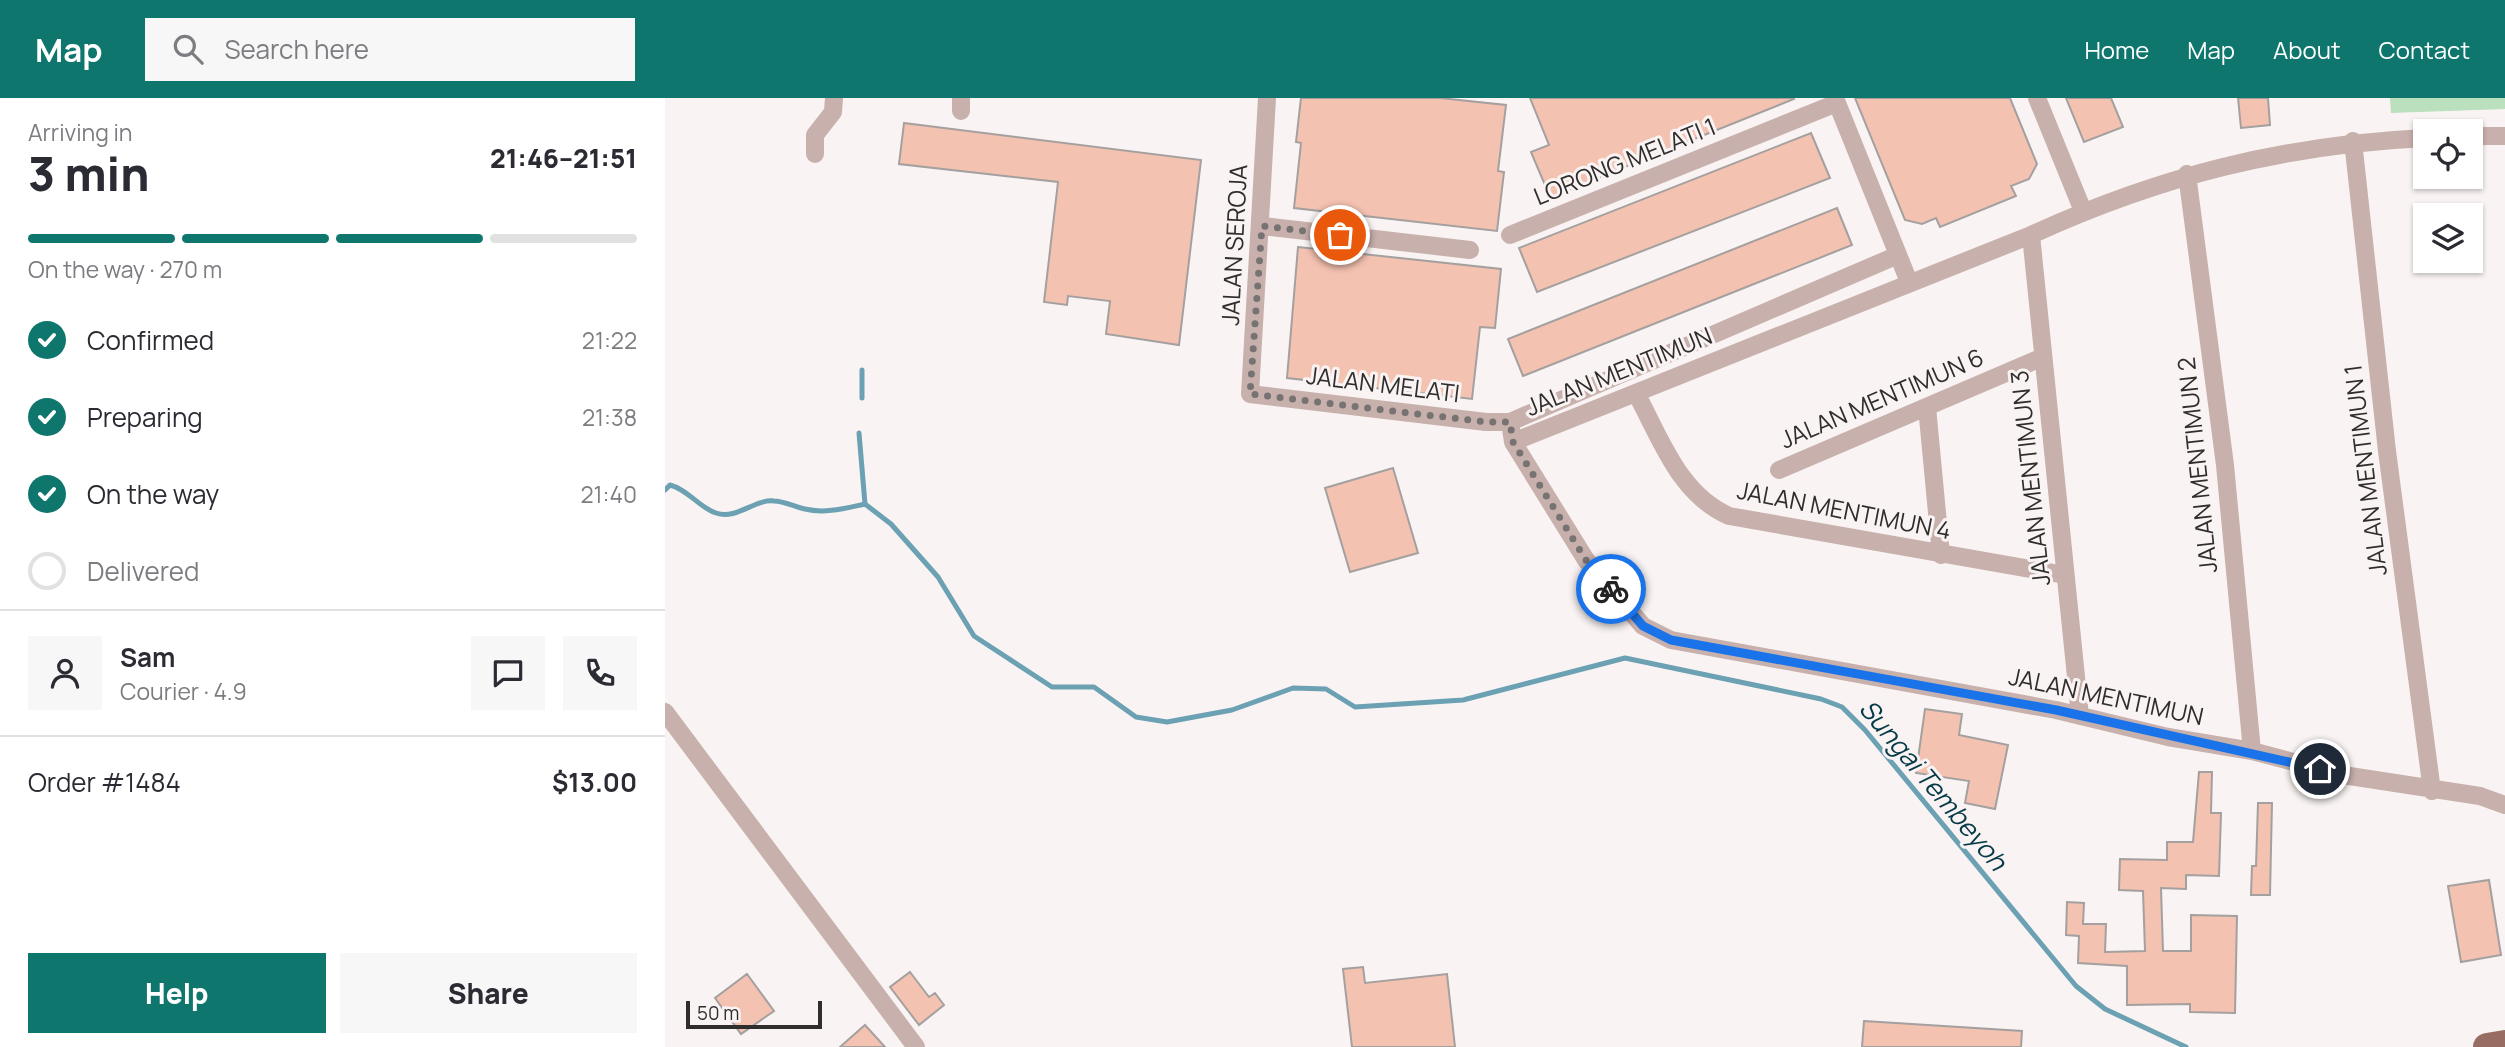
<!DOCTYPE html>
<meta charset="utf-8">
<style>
:root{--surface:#fff;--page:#f7f7f7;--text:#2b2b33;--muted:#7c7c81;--line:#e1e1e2;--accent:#0f766e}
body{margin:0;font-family:Manrope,sans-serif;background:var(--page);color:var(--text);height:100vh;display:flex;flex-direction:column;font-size:26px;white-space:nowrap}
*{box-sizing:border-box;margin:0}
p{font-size:23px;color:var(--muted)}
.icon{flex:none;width:38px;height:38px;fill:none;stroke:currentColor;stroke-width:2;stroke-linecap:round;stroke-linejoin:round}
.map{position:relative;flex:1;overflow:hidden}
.drawer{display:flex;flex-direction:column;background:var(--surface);width:665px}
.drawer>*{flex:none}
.fabs{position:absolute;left:1748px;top:21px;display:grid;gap:14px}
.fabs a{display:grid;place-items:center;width:70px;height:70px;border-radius:0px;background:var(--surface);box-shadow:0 2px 5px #0004;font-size:35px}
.scale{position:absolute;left:21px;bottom:18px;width:136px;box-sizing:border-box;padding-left:7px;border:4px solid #302e2d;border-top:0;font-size:19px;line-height:24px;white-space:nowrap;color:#302e2d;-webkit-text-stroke:5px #f9f4f3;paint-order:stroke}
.pin{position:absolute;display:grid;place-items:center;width:60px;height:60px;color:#fff;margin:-30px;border:4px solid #fff;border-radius:50%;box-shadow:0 2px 7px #0007}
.courier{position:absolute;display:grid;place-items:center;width:70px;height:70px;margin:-35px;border:5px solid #1a73e8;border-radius:50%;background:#fff;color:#222;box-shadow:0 2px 9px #0007}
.headline em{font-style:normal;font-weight:800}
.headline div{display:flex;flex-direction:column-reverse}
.headline{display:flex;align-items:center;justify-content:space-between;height:119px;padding:0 28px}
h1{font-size:46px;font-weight:800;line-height:52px}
.bar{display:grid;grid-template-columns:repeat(4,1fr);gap:10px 7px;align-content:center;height:84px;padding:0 28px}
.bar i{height:9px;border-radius:5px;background:var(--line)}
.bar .selected{background:var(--accent)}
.bar p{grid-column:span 4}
.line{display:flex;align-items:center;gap:18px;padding:0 28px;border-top:2px solid var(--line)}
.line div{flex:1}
.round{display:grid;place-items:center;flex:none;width:74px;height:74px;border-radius:0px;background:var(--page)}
ol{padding:0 28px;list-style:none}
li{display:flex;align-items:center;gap:21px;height:77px}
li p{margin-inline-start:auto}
li .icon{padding:7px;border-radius:50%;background:var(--accent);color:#fff;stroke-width:4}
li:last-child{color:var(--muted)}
li i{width:38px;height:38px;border:4px solid var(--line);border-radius:50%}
.button{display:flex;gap:14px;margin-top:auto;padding:14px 28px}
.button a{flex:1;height:80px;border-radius:0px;background:var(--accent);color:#fff;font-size:28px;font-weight:800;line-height:80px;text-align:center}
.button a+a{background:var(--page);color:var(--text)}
header{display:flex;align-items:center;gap:42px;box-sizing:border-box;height:98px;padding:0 35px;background:var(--accent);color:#fff}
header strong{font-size:33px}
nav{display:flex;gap:38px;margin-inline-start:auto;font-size:24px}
.search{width:490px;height:63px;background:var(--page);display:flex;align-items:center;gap:18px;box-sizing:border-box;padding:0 24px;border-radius:0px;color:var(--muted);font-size:26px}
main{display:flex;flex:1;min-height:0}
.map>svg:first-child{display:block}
</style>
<header>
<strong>Map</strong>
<div class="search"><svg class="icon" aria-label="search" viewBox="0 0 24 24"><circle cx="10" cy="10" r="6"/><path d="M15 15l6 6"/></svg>Search here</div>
<nav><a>Home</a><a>Map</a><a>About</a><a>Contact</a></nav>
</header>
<main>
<section class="drawer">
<div class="headline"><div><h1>3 min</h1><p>Arriving in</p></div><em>21:46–21:51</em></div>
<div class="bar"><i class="selected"></i><i class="selected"></i><i class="selected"></i><i></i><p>On the way · 270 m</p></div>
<ol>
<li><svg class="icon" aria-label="check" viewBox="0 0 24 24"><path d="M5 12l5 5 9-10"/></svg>Confirmed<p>21:22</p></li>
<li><svg class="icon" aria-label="check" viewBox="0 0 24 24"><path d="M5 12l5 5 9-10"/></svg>Preparing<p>21:38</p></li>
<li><svg class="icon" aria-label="check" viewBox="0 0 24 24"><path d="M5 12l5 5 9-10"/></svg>On the way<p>21:40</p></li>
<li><i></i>Delivered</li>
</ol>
<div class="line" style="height:126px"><a class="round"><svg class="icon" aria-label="person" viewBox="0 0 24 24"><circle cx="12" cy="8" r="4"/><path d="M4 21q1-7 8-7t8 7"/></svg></a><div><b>Sam</b><p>Courier · 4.9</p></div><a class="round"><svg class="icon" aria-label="chat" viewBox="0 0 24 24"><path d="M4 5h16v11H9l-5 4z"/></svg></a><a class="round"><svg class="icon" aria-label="phone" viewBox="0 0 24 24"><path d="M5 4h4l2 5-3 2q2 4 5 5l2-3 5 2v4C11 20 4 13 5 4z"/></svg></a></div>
<div class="line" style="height:91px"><div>Order #1484</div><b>$13.00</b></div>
<div class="button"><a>Help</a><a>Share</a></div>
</section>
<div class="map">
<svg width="1840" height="949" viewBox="0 0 1840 949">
<rect width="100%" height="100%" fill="#f9f4f3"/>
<path fill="#bbe0be" d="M1725,0h115v11l-114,4z"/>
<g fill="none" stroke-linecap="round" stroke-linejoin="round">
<path stroke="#6ba1b3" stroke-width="5" d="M197,300v-28
M194,335l6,71
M0,392l5,-5c19,5 28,22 46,28 21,7 38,-14 58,-12 10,0 21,6 31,8 20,5 41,-1 60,-5l26,20 47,53 36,59 78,51h42l42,30 31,5 65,-12 61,-22 33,1 29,18 108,-7 162,-42 196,41 21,8 23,23 211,256 29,23 81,38"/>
</g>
<path fill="#f4c2b1" stroke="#a4a09f" stroke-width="2" d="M636,0h139l66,7 -8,66 6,1 -7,59 -203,-23 7,-65 -5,-1z
M865,0h263l1,1 -244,98 -19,-45 18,-7z
M1190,0h155l27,66 -8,15 -18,7 5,10 -76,31 -4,-9 -14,6 -17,-4z
M1401,0h45l12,29 -39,15z
M1573,0h30l2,27 -29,3z
M239,25l297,37 -22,185 -73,-11 4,-33 -42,-5 -1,9 -23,-3 14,-120 -159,-18z
M1146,35l19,45 -293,114 -18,-44z
M1172,110l15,37 -329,131 -15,-37z
M633,149l203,22 -6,59 -15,-1 -8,72 -185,-21z
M728,370l25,85 -68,19 -25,-84z
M1260,611l37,5 -3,21 49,10 -13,64 -30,-6 4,-22 -53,-8z
M1534,674h13l-1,41h10l-2,63 -33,-1v14l-25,-1 2,63h28v-36l46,1 -2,97 -45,-1v-8l-63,1v-39l-49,-3 1,-27 -13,-1 1,-33 17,1 -1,21h23l-1,28 40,-1 -2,-60 -24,-1 1,-31 47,1v-18h26z
M1593,705h14l-2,92h-19l1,-29h4z
M1824,782l12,75 -40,7 -13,-76z
M698,869l2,16 82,-9 8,73h-103l-9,-78z
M245,874l19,25 6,-4 9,12 -25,20 -29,-38z
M82,876l27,37 -33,23 -26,-36z
M1199,923l158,10 -1,16h-159z
M200,927l20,22h-45z"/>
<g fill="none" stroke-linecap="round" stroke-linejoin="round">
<path stroke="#c8b0ac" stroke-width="18" d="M602,0l-17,296 236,28h24l3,20 73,118 57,66 28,14 385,70 112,27 84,14 91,24 137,21 25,9
M1170,0l74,184
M1372,0l46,113
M296,13v-13
M1806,38h34
M1688,43l34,310 45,340
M150,56v-19l18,-23 1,-14
M1522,76l38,291 27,286
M597,128l208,24
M845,137l327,-132
M1366,137l49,481
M971,295c25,46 43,101 93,123l336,59
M1262,309l14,148
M845,324l388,-167
M848,344l518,-207c129,-59 252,-90 394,-97
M1114,372l264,-113
M0,614l251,335"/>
<path stroke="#976c63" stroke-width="28" d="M1822,949l18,-3"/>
</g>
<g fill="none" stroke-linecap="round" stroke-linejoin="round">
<path stroke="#767372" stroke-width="7" stroke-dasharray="0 12.6" d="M675,137l-78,-9 -12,168 236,28h24l3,20 73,118 25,29"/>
<path stroke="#1a73e8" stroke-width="9" d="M946,491l32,37 28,14 385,70 264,59"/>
</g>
<g text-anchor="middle" stroke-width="6" stroke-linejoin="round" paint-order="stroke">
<g font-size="24" fill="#302e2d" stroke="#f9f4f3">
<text transform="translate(960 64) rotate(-22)" y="8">LORONG MELATI 1</text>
<text transform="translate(570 147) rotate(-87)" y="8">JALAN SEROJA</text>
<text transform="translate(954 274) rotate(-22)" y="8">JALAN MENTIMUN</text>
<text transform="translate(718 287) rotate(7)" y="8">JALAN MELATI</text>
<text transform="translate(1217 301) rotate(-23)" y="8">JALAN MENTIMUN 6</text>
<text transform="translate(1533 367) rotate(-96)" y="8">JALAN MENTIMUN 2</text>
<text transform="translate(1701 372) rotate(-97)" y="8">JALAN MENTIMUN 1</text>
<text transform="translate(1366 380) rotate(-96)" y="8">JALAN MENTIMUN 3</text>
<text transform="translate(1179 413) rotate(11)" y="8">JALAN MENTIMUN 4</text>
<text transform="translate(1441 599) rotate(12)" y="8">JALAN MENTIMUN</text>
</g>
<g font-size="26" font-style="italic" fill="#073a48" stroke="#f9f4f3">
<text transform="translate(1268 687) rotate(50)" y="9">Sungai Tembeyoh</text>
</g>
</g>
</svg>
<div class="fabs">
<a><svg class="icon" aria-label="locate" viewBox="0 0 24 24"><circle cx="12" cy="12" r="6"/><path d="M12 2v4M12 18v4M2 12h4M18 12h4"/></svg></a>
<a><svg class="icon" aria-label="layers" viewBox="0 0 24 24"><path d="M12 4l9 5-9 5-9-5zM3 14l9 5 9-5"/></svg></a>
</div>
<div class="scale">50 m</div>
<div class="pin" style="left:675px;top:137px;background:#ea580c"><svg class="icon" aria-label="bag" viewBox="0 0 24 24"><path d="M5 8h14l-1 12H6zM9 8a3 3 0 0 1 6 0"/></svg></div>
<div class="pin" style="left:1655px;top:671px;background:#1f2937"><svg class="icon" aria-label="home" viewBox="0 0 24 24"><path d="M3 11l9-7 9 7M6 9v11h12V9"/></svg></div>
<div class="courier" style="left:946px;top:491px"><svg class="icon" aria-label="bike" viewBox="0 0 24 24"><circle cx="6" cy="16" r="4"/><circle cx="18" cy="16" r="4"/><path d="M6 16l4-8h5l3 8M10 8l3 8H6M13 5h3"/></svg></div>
</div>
</main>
